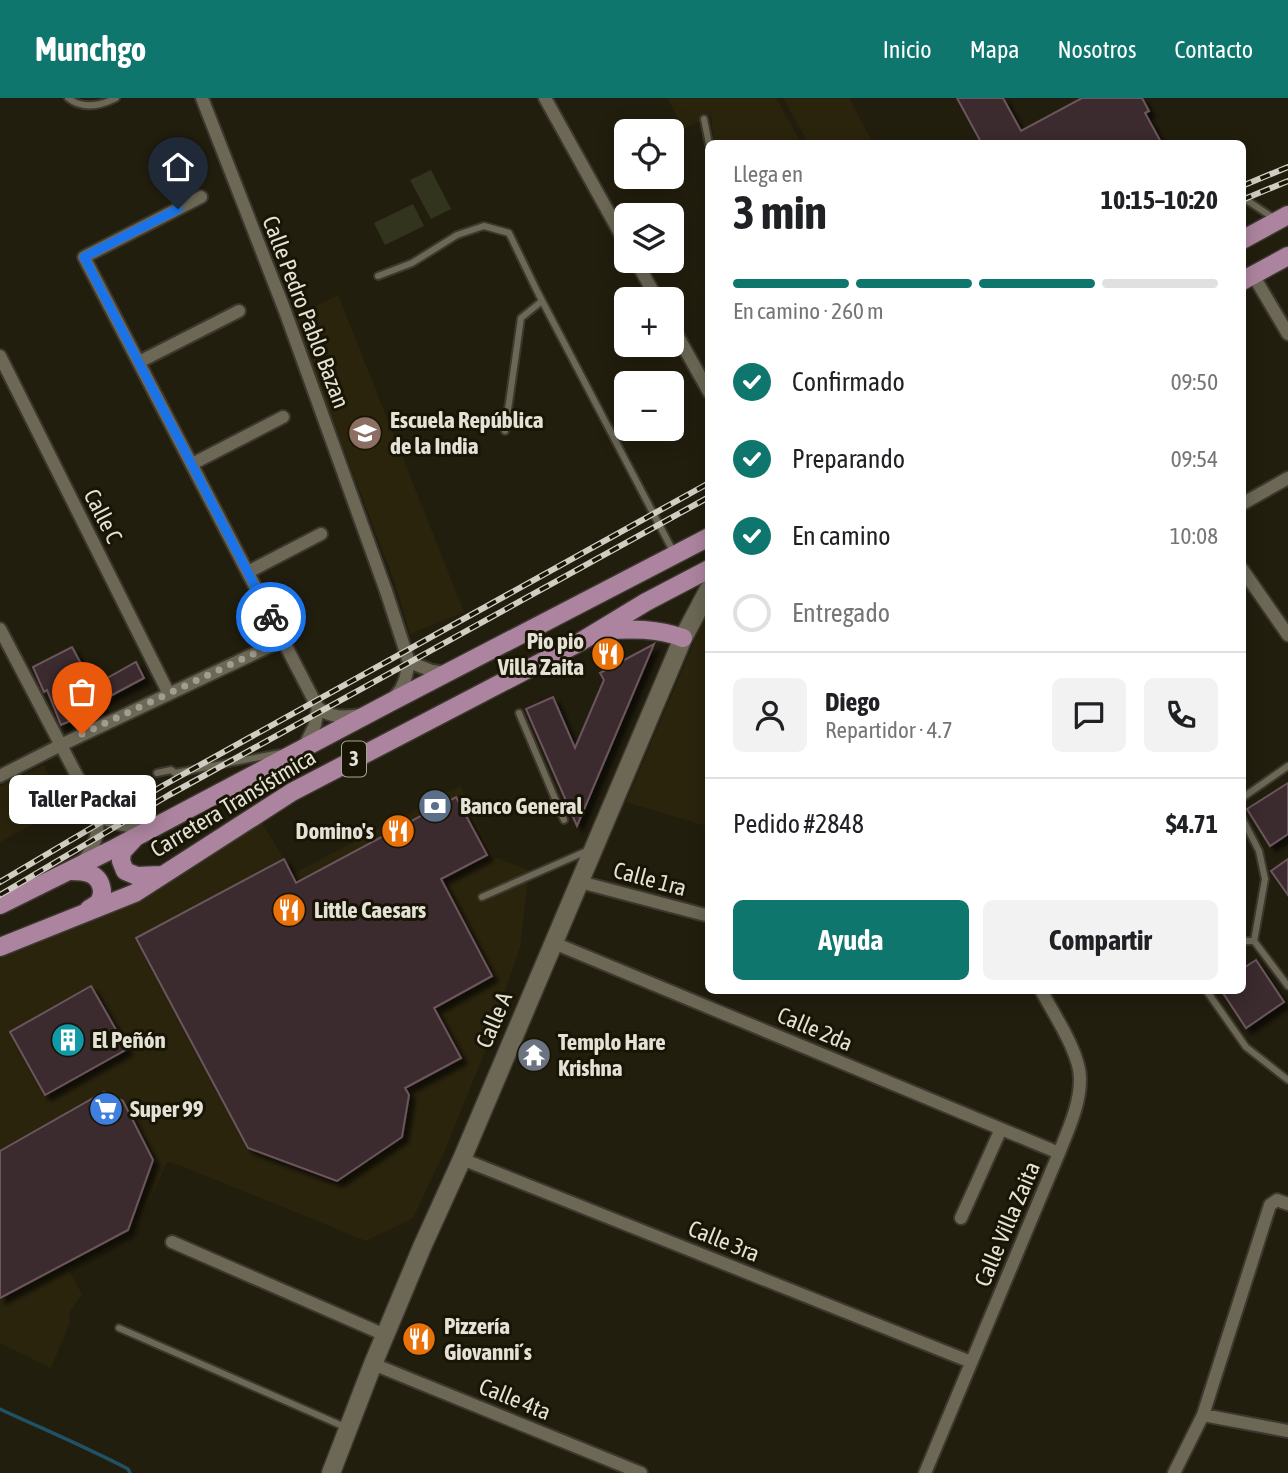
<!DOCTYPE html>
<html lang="es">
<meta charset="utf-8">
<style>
:root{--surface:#fff;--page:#f2f2f2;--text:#202124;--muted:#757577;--line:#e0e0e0;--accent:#0f766e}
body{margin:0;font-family:"Asap Condensed",sans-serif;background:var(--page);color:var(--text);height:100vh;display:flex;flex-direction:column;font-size:26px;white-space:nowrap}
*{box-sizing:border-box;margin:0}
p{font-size:23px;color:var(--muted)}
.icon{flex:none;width:38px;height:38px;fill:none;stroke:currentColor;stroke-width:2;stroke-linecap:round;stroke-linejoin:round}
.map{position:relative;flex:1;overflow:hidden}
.sheet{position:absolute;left:705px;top:42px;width:541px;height:854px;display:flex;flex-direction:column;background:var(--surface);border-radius:10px;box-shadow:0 4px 18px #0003}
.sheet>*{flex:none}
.tools{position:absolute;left:614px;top:21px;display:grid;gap:14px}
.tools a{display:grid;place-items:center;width:70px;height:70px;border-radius:10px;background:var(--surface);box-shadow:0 4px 18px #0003;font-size:35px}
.pin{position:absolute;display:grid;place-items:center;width:60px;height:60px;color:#fff;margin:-72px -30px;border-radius:50% 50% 50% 0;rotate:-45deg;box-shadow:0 0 7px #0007}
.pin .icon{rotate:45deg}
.courier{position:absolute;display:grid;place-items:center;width:70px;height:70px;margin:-35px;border:5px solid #1a73e8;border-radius:50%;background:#fff;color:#222;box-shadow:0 2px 9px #0007}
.bubble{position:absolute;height:49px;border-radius:10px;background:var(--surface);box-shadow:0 4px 18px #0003;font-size:23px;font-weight:700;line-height:49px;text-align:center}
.overview em{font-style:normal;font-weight:700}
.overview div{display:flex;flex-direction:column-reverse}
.overview{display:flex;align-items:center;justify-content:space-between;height:119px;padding:0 28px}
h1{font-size:46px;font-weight:700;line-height:52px}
.bar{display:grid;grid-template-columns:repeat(4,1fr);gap:10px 7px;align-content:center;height:84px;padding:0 28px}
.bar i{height:9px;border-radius:5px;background:var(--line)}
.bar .on{background:var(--accent)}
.bar p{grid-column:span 4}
.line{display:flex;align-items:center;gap:18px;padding:0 28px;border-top:2px solid var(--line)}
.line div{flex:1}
.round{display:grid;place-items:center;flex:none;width:74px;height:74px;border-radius:10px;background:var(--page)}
ol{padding:0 28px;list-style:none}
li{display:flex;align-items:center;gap:21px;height:77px}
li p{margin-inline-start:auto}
li .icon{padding:7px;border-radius:50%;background:var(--accent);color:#fff;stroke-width:4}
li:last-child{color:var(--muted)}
li i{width:38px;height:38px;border:4px solid var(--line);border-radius:50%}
.cta{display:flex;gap:14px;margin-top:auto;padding:14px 28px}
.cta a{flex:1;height:80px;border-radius:10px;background:var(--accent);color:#fff;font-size:28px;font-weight:700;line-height:80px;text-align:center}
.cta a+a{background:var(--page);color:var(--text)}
header{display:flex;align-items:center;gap:42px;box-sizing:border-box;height:98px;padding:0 35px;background:var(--accent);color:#fff}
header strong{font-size:33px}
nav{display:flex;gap:38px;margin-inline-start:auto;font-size:24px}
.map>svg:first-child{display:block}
</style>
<header>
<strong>Munchgo</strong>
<nav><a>Inicio</a><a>Mapa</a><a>Nosotros</a><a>Contacto</a></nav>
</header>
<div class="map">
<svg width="1288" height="1375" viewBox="0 0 1288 1375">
<defs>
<filter id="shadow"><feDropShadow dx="5.5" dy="5.5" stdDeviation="2" flood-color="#0009"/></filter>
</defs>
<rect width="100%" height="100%" fill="#221e0e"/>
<path fill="#2a240d" d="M667,0h109l25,45h-87l-3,-28 -27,14z
M783,0h66l24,45h-65z
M338,197l126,317 -54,22 -15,-51 -102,-266z
M709,509v220l-83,-25z
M44,667l20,43 -64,34v-56z
M460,688l34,71 35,13 -9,77 -38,112 -37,91 -32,68 -47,23 -184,-75 -15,-4 -32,73 -66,36 13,23 -13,19 1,9 -19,46 -51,-25v-390l261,-132 32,53z"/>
<path fill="#32341d" d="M431,72l20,39 -20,10 -21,-39z
M413,106l11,22 -39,19 -11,-22z"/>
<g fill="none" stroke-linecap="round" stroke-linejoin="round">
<path stroke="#205267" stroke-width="3.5" d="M0,1311c43,20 86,38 128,60l2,4"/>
</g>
<path fill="#3b292f" stroke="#6b565c" stroke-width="2" filter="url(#shadow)" d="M957,0h46l18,33 61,-33h60l7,13 -4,2 17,31h-180z
M654,546l-77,182 -51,-117 27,-12 22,51 29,-68 -4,-7z
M72,549l21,39 43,-24 8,16 -45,24 3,5 -41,18 -14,-35 -3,2 -11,-25z
M1288,685v51l-18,12 -23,-37z
M456,699l31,58 -46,24 51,97 -58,32 27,50 -56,30 4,7 -7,42 -65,44 -89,-33 -112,-210 148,-79 12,24z
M1288,761v36l-17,-24z
M1256,862l28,42 -38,26 -25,-38h21v-21z
M91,888l36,63 -82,46 -35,-63z
M104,994l19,9 30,59 -25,70 -128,68v-147z"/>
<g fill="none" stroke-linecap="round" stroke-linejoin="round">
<g stroke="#3c382f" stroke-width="10">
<path id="lane" d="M68,0c15,12 32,8 48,0
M704,21l5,25
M1242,99l33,22
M378,178l34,-13 45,-28 27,-9 25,7 29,60 136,260
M505,333l16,-113 21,-17
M519,615l45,107
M157,675l14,-3 4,3 106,-20
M1242,700l46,-32
M91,706l13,-7
M1242,720l17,33 6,28 -11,62
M482,799l107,-47
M1242,843h12l34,45
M1206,892l40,57 42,33
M119,1230l226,99"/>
</g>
<g stroke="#3c382f" stroke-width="16">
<path id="street" d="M202,0l83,213 101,280 23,71 -4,18 -4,9 -9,11
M545,0l81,146
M201,99l-117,60 234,451c16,11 25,9 43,7
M636,163l21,38
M1253,177l35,59
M672,228l37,66
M0,258l169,338
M139,264l100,-51
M192,366l91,-47
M1242,406l46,-26
M1242,471l46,66
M248,474l73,-38
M0,531l98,187c0,18 -3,33 -16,46
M409,564l23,9 14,2
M304,649l11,-22 3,-17
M0,678l61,-31 222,-105
M98,718c18,8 33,13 53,10
M580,784l129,34
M554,845l505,210
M462,1061l509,203
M961,1120l40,-89
M172,1144l213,93
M373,1266l268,109
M1203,1317l85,16
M925,1375l134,-320c9,-23 21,-48 21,-73 1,-26 -27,-67 -39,-90
M1174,1375l29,-58 67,-210 7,-5 11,4"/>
</g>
<g stroke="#3c382f" stroke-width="21">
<path id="secondary" d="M331,1375l42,-109 49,-117 40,-88 221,-521 26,-49"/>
</g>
<g stroke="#3c382f" stroke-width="21">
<path id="primary" d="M1242,142l46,-25
M1242,183l46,-25
M604,532c27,-1 53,-2 79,8
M134,741l-12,13 -1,9 4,10 12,5 24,-1
M71,773c15,0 29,2 31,20 0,4 -1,8 -3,11 -3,3 -7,5 -10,7
M0,807l115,-57 274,-145 320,-166
M0,849l135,-54 157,-101 288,-150 66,-40 63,-33"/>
</g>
<use href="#lane" stroke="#6c6855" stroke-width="6"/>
<use href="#street" stroke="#6c6855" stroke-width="12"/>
<use href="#secondary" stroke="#6c6855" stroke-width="18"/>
<use href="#primary" stroke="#ad849f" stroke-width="18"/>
<g stroke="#d0cec2" stroke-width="6">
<path id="rail" d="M1242,88l46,-19
M1242,102l46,-19
M0,784l164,-97 545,-302
M0,797l169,-100 540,-298"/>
</g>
<use href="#rail" stroke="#191505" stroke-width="3.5" stroke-dasharray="10" stroke-linecap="butt"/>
</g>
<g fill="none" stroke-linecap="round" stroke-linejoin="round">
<path stroke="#a09d91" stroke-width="7" stroke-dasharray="0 12.6" d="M82,636l201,-94 -12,-23"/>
<path stroke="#1a73e8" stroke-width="9" d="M178,111l-94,48 187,360"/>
</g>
<defs>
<g id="school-disc" transform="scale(1.75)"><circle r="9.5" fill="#8d6e63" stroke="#191505"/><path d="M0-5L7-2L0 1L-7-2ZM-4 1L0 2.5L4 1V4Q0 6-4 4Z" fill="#fff"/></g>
<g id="restaurant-disc" transform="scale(1.75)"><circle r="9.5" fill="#e8710a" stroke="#191505"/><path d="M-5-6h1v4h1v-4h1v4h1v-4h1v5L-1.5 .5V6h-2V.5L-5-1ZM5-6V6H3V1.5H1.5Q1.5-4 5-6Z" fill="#fff"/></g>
<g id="bank-disc" transform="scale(1.75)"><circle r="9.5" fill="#5c6f8a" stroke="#191505"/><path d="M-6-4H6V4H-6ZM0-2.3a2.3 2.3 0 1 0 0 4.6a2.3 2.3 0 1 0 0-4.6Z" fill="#fff"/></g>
<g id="building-disc" transform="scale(1.75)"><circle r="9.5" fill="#0f9aa8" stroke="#191505"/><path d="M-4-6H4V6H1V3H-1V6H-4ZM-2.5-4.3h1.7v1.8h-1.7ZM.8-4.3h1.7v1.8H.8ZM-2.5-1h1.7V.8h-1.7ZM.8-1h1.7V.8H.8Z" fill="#fff"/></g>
<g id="temple-disc" transform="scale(1.75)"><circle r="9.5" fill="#6b7280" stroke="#191505"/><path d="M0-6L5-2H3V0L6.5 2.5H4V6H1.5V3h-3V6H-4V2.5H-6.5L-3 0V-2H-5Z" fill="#fff"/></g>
<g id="supermarket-disc" transform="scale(1.75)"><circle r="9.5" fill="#3f7fe0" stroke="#191505"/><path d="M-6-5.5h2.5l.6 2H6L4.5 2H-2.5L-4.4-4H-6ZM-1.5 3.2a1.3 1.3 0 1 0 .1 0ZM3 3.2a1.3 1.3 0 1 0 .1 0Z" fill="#fff"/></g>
</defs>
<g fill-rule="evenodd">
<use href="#school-disc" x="365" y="335"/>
<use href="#restaurant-disc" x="608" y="556"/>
<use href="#bank-disc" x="435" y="708"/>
<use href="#restaurant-disc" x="398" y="733"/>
<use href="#restaurant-disc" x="289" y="812"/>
<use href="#building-disc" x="68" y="942"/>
<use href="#temple-disc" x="534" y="957"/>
<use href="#supermarket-disc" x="106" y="1011"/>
<use href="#restaurant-disc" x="419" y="1241"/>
</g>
<g text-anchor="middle" stroke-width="6" stroke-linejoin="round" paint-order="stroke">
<rect fill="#191505" stroke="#a7a498" stroke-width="2" x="342" y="643.5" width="24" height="35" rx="5"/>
<g font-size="21" font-weight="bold" fill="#e4e2d7">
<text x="354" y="668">3</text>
</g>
<g font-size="23" fill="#e4e2d7" stroke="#191505">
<text transform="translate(306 214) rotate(69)" y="8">Calle Pedro Pablo Bazan</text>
<text transform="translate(103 418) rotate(63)" y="8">Calle C</text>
<text transform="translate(233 705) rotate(-31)" y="8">Carretera Transístmica</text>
<text transform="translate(650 781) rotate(15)" y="8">Calle 1ra</text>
<text transform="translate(494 922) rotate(-67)" y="8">Calle A</text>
<text transform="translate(815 931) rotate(23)" y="8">Calle 2da</text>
<text transform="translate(1007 1126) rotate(-67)" y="8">Calle Villa Zaita</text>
<text transform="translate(724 1143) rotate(22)" y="8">Calle 3ra</text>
<text transform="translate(515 1301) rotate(22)" y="8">Calle 4ta</text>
</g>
<g font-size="23" font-weight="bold" fill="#e4e2d7" stroke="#191505" text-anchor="start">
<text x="390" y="330">Escuela República<tspan x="390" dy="26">de la India</tspan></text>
<text x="584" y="551" text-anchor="end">Pio pio<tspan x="584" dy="26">Villa Zaita</tspan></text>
<text x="460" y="716">Banco General</text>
<text x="374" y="741" text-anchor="end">Domino's</text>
<text x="314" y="820">Little Caesars</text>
<text x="92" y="950">El Peñón</text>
<text x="558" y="952">Templo Hare<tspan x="558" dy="26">Krishna</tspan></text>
<text x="130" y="1019">Super 99</text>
<text x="444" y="1236">Pizzería<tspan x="444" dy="26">Giovanni´s</tspan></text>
</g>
</g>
</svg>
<div class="tools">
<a><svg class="icon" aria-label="locate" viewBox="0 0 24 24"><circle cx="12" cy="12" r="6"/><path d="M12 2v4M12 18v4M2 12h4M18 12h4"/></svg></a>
<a><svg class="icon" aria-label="layers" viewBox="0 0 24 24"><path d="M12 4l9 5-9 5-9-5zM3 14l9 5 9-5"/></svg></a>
<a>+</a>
<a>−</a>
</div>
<div class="pin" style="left:82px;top:636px;background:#ea580c"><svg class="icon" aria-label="bag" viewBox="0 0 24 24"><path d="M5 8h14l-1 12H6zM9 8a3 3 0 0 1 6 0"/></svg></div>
<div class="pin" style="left:178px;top:111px;background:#1f2937"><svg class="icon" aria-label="home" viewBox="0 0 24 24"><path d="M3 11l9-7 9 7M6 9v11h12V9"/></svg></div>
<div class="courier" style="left:271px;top:519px"><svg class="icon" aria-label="bike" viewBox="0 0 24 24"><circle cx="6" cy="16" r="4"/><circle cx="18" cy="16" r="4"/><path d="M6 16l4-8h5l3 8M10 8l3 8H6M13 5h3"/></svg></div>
<div class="bubble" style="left:9px;top:677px;width:147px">Taller Packai</div>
<section class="sheet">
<div class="overview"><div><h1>3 min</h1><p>Llega en</p></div><em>10:15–10:20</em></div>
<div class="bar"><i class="on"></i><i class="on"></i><i class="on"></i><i></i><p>En camino · 260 m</p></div>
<ol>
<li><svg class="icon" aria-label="check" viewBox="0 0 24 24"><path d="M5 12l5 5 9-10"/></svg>Confirmado<p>09:50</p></li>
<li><svg class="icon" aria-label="check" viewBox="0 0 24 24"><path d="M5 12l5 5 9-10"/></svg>Preparando<p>09:54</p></li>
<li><svg class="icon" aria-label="check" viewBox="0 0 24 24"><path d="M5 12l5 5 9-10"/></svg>En camino<p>10:08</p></li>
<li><i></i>Entregado</li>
</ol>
<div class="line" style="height:126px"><a class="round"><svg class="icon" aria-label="person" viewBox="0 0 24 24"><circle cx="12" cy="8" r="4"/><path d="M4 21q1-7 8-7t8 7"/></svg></a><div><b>Diego</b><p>Repartidor · 4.7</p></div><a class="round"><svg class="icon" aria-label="chat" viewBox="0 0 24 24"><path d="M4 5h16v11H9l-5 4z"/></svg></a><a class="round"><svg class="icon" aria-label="phone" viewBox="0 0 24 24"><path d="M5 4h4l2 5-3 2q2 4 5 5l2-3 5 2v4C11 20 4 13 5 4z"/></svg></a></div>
<div class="line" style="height:91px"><div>Pedido #2848</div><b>$4.71</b></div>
<div class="cta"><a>Ayuda</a><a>Compartir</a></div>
</section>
</div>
